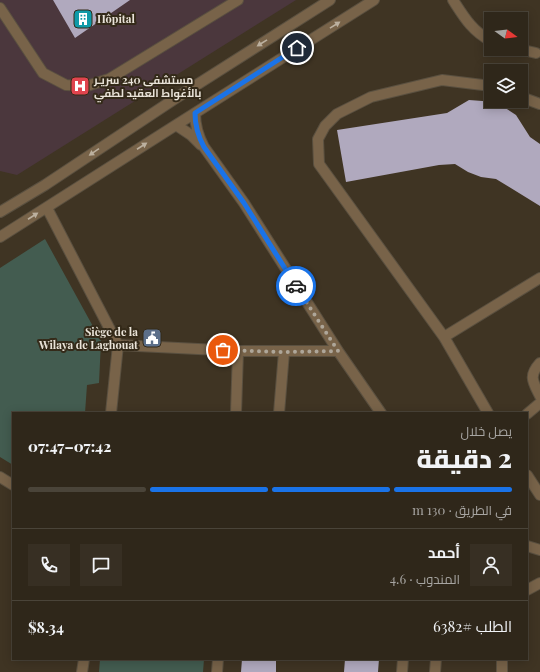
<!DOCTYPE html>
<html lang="ar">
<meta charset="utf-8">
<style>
:root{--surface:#2f271a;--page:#372f23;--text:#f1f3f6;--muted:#a7a5a2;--line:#4a4439;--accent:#1a73e8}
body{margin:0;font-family:"Playfair Display",Cairo,serif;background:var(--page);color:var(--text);direction:rtl;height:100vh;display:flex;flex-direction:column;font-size:15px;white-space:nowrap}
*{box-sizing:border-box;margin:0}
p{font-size:13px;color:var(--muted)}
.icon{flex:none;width:22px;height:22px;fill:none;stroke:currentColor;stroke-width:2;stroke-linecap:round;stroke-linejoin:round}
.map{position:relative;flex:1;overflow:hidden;direction:ltr}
.details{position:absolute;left:12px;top:412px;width:516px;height:248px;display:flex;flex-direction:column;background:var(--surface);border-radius:0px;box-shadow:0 2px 10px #0003,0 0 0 1px var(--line);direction:rtl}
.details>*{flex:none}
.needle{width:26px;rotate:105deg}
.controls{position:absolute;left:484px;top:12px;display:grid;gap:8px}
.controls a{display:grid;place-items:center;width:44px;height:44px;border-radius:0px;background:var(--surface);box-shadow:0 2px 10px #0003,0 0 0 1px var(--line);font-size:20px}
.pin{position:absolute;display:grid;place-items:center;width:34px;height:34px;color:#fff;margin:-17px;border:2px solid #fff;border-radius:50%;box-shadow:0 1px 4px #0007}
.courier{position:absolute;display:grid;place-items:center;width:40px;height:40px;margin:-20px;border:3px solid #1a73e8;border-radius:50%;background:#fff;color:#222;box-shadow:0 1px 5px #0007}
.head em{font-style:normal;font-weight:800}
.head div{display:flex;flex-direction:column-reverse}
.head{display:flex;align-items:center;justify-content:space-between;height:68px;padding:0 16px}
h1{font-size:26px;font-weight:800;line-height:30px}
.bar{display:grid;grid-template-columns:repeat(4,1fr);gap:6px 4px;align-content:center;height:48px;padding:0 16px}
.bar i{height:5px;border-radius:3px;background:var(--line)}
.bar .active{background:var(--accent)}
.bar p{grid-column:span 4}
.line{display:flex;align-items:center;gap:10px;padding:0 16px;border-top:1px solid var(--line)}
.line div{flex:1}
.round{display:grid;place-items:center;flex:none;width:42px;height:42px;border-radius:0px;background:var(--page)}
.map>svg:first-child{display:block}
</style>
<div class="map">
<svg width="540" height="672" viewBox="0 0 540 672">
<rect width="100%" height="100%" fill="#3f3423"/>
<path fill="#4b373d" d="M0,0h296l-279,175 -17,-4z"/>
<path fill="#435c50" d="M45,239l56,102 -2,42 -12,2 -2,28h-72v52l-13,-8v-189z
M100,659h104l-1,13h-104z"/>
<path fill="#b0a9be" d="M53,0h77l-55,38z
M469,100l27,2 20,13 14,22 10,7v62l-44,-27 -15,-2 -13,-5 -13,-8 -16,1 -93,17 -9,-52 110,-17z
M242,659h34v13h-35z
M345,659h34l-1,13h-34z"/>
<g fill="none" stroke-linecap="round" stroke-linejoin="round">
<g stroke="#5a5040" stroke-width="12">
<path id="minor" d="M453,0c11,17 19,31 38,41
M0,8l43,65 23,12 21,1 22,-7 129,-79
M519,49l17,4
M521,97l19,7
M195,113c0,12 3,23 9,34l40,56 94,148 43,62
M176,125l15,10 10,10
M47,208l71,137 -7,68
M0,212l45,-27 131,-87 154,-98
M0,237l176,-112 198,-125
M444,337l96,-59
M118,345l120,6h100
M540,363c-12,13 -7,19 0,33
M236,413l2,-62
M279,413l5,-61
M488,413l-44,-76 -125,-173 -1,-25 7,-13 12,-12 34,-17 71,-17 49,6
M527,414l13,-11
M527,475l13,20
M0,477l13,8
M527,546l13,4
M527,590l13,-7
M502,659v13
M82,672l2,-13
M217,672l1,-13
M402,672l1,-13
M435,672l1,-13"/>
</g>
<use href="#minor" stroke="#786349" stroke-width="10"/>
</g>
<defs><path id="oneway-solid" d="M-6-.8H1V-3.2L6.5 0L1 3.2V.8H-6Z"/></defs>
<g fill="#bcb09f">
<use href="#oneway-solid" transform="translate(335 25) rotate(-32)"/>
<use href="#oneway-solid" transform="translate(262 43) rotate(148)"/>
<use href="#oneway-solid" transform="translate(142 146) rotate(-33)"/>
<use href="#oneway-solid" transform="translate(94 152) rotate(146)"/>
<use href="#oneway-solid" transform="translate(33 216) rotate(-33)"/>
</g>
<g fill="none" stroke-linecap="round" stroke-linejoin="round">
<path stroke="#aea699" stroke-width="4" stroke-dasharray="0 7.2" d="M223,350l61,2 54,-1 -42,-65"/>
<path stroke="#1a73e8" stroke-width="5" d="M296,286l-52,-83 -40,-56c-6,-11 -9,-22 -9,-34l102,-65"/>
</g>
<defs>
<g id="building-square" transform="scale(1)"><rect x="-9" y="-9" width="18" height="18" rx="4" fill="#0f9aa8" stroke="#342a19"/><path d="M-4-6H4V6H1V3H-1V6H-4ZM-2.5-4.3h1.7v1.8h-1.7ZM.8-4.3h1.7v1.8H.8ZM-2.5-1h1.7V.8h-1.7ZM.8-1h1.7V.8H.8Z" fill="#fff"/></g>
<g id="hospital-square" transform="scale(1)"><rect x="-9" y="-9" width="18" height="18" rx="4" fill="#e0444e" stroke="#342a19"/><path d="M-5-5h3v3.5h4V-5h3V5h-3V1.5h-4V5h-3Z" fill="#fff"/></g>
<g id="civic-square" transform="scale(1)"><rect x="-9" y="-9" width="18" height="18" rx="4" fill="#5c6f8a" stroke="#342a19"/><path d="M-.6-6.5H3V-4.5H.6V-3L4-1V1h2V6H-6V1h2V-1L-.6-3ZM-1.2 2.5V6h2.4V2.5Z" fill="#fff"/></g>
</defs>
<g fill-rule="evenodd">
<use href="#building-square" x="83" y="19"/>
<use href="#hospital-square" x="80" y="86"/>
<use href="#civic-square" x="152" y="338"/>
</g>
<g text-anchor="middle" stroke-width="4" stroke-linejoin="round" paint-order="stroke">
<g font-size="11" font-weight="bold" fill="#e9e3d8" stroke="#342a19" text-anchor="start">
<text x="97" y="23">Hôpital</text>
<text x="94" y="84">مستشفى 240 سريـر<tspan x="94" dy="13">بالأغواط العقيد لطفي</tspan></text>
<text x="138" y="336" text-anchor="end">Siège de la<tspan x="138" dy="13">Wilaya de Laghouat</tspan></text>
</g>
</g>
</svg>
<div class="controls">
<a><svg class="needle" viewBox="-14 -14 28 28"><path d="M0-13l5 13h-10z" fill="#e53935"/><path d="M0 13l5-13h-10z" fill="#a7a5a2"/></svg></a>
<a><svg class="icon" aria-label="layers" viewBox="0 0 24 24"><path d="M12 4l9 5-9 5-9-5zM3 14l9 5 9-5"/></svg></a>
</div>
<div class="pin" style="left:223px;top:350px;background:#ea580c"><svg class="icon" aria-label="bag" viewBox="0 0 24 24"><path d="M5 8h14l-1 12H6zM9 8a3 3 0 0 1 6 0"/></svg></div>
<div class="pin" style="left:297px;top:48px;background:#1f2937"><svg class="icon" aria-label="home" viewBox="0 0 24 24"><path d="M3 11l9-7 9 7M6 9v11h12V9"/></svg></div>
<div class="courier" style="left:296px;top:286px"><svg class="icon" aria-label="car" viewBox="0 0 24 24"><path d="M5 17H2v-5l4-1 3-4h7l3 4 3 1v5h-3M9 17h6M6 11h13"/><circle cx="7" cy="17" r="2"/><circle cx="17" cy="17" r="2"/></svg></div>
<section class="details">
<div class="head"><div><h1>2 دقيقة</h1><p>يصل خلال</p></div><em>07:42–07:47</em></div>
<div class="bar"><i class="active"></i><i class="active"></i><i class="active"></i><i></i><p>في الطريق · 130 m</p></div>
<div class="line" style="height:72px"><a class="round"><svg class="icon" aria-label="person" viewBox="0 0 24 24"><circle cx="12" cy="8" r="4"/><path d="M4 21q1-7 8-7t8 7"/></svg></a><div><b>أحمد</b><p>المندوب · 4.6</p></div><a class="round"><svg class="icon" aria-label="chat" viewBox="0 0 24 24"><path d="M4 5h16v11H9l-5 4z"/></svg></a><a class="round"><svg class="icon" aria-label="phone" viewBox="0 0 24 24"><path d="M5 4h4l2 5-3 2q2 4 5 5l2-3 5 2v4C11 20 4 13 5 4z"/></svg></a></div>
<div class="line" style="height:52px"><div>الطلب #6382</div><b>$8.34</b></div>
</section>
</div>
